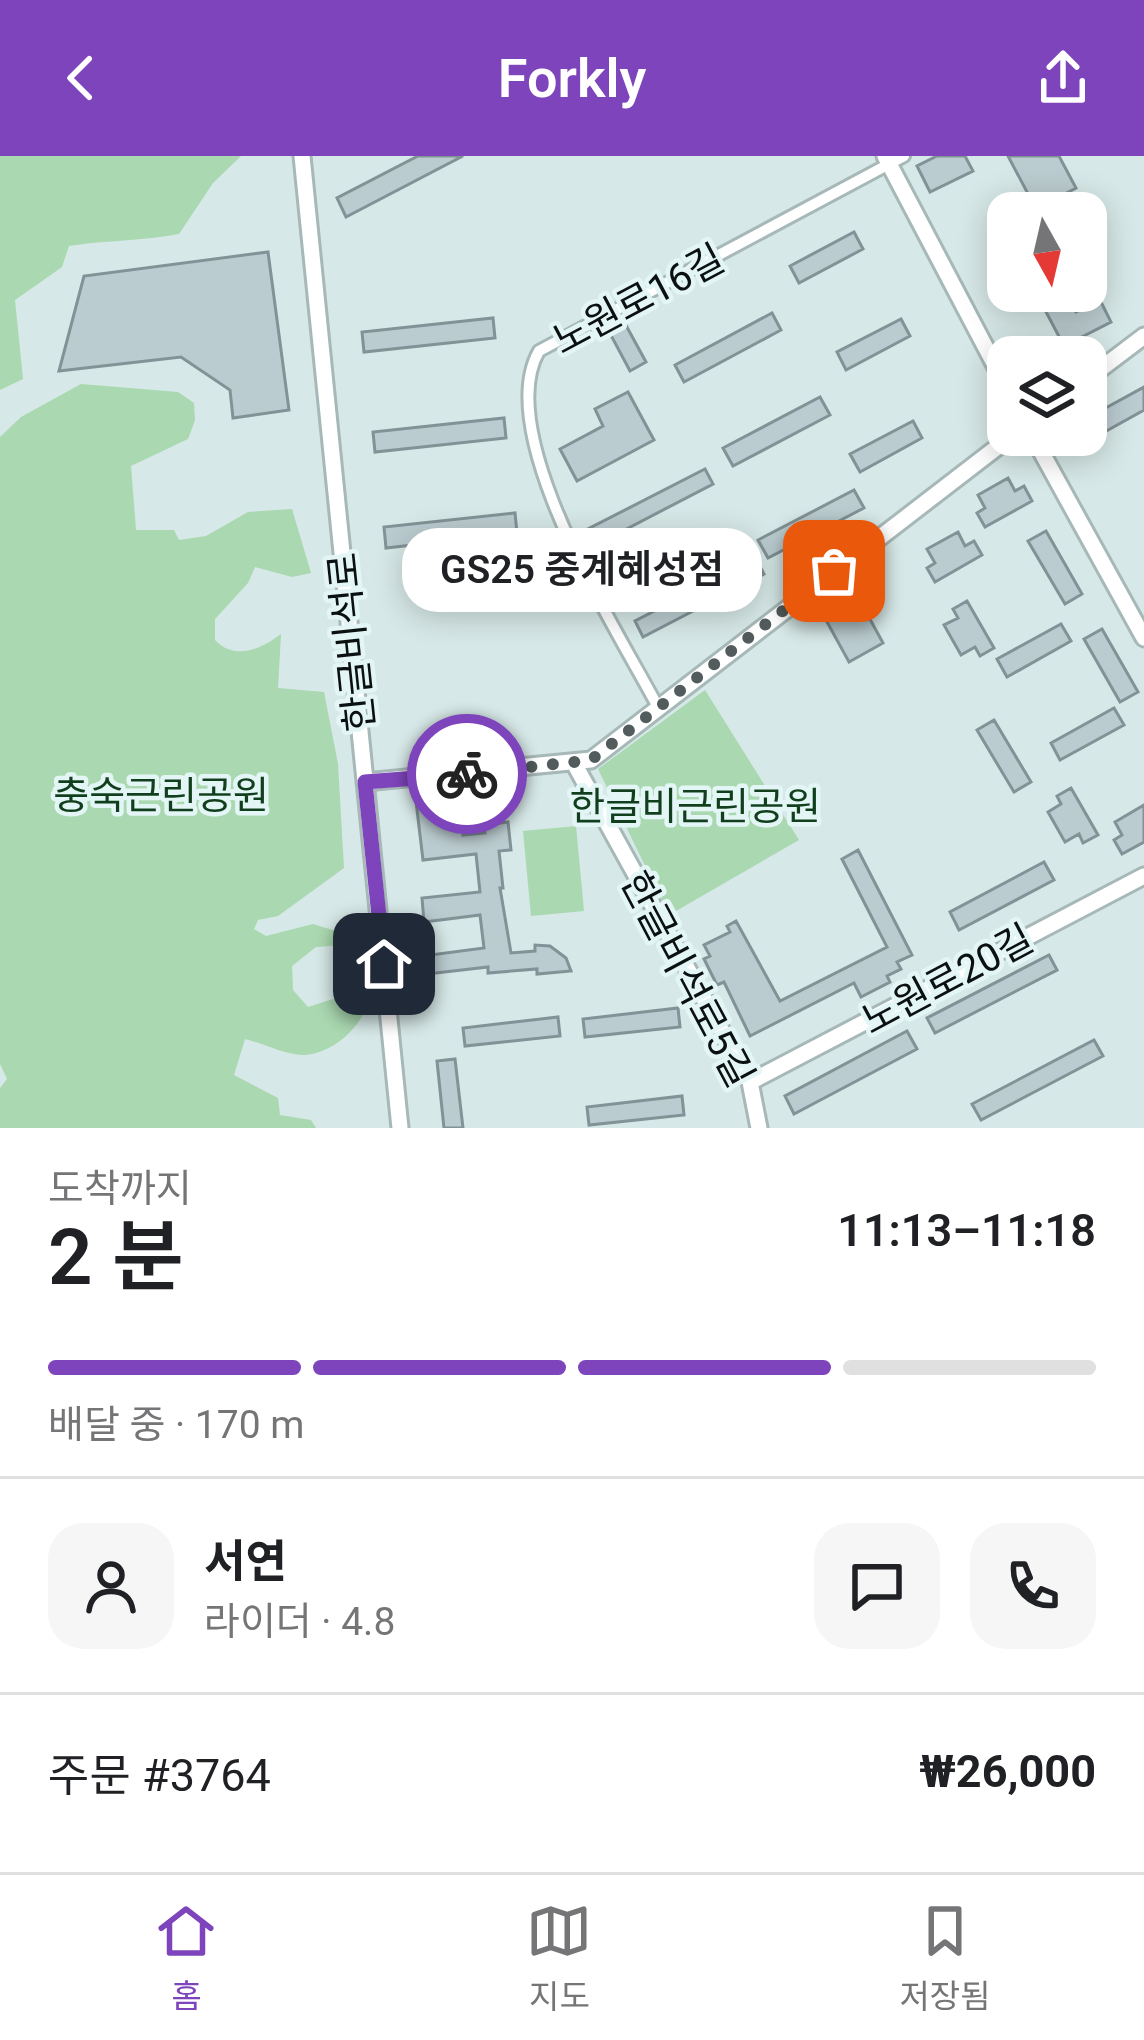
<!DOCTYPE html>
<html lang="ko">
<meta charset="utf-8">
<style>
:root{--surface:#fff;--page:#f6f6f6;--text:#202124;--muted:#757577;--line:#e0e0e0;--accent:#7e44bb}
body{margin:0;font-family:Roboto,"Noto Sans KR",sans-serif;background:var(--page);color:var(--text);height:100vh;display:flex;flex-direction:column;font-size:45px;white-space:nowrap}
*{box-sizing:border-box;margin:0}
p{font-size:39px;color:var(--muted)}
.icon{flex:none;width:66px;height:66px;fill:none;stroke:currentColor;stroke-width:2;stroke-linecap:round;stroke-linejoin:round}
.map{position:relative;height:972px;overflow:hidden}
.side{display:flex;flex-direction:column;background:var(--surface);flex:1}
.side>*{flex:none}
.needle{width:78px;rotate:172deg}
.controls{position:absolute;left:987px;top:36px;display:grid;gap:24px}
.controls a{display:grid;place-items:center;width:120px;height:120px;border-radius:24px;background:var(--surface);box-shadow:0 6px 30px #0003;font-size:60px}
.pin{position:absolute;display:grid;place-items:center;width:102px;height:102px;color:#fff;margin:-51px;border-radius:24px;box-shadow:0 6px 18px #0006}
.courier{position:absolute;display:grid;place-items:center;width:120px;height:120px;margin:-60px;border:9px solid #7e44bb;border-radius:50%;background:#fff;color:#222;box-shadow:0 3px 15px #0007}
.bubble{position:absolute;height:84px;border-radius:36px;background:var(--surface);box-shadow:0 6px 30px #0003;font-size:39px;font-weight:600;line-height:84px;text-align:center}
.summary em{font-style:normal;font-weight:600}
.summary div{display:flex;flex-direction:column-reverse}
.summary{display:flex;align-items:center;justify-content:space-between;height:204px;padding:0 48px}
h1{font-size:78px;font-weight:600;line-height:90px}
.bar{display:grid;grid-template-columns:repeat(4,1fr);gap:18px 12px;align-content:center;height:144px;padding:0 48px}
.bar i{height:15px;border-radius:9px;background:var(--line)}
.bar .selected{background:var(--accent)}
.bar p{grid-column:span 4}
.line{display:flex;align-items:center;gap:30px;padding:0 48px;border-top:3px solid var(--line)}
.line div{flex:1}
.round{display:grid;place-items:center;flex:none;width:126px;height:126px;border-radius:36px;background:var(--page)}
header{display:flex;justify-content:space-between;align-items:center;height:156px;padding:0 48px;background:var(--accent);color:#fff;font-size:54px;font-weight:600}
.tabs{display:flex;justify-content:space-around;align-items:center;height:168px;border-top:3px solid var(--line);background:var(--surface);font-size:33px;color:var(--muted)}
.tabs a{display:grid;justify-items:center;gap:6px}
.tabs .selected{color:var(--accent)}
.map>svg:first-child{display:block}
</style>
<header><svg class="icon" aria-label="back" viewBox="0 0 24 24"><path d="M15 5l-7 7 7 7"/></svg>Forkly<svg class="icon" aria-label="share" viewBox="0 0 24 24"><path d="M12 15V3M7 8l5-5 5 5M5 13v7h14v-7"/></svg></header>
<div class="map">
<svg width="1144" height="972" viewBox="0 0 1144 972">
<rect width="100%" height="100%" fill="#d6e8e7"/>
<path fill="#aad8b0" d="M0,0h241l-28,27 -34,51c-37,7 -72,6 -110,12l-7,21 -47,33 8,79 -23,11z
M81,228l97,8 16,11 1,17 -7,19 -57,27 5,64h38l5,10 27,-4 42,-24 44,-3 19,64 -19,4 -37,-10 -7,16 -33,36v21c20,21 46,9 66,-6l-3,54 46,4 14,72 6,104 -66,48 -20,4 -4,9 12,7 47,-12 36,11 -5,10 -28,2 -24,19 1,24 15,17 47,-15 10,19c-11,22 -35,43 -62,44 -17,0 -41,-12 -58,-16l-11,36 44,23 2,17 31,5 5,8h-316v-40l7,-9 -7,-15v-627l21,-20z
M705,534l94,150 -130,75 -71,-146z
M576,670l8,85 -53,5 -8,-85z"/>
<path fill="#bbccd0" stroke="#829296" stroke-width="3" d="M418,0h45l-117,61 -9,-19z
M937,0h28l8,15 -43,21 -13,-26z
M1008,0h51l17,32 -40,21z
M854,76l9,17 -64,34 -9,-17z
M268,96l21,158 -56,8 -3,-28 -49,-33 -122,14 25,-95z
M1035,135h30l11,21 24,-12 11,22 -47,24z
M772,157l9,17 -97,52 -9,-17z
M493,162l2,20 -131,14 -2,-20z
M622,162l24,44 -16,9 -24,-45z
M901,163l9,17 -64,34 -9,-18z
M1144,231v23l-43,24 -10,-18z
M628,236l26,48 -77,41 -17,-32 43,-23 -8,-17z
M820,241l10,18 -97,51 -10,-18z
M504,262l2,20 -131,14 -2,-20z
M913,265l9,17 -62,34 -10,-18z
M705,313l8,15 -121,63 -8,-16z
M1008,322l7,13 9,-5 8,15 -47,26 -8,-14 8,-5 -7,-13z
M854,334l10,18 -96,50 -10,-18z
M515,357l2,20 -131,15 -2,-21z
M1046,375l36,63 -17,10 -37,-63z
M958,376l7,14 9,-5 8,14 -47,27 -8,-14 8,-5 -8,-14z
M756,403l8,15 -121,63 -8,-16z
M860,445l23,42 -34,19 -23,-42z
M967,445l27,47 -14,8 -5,-9 -14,8 -17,-30 14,-7 -5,-9z
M1061,468l10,17 -64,36 -10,-18z
M1102,473l36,63 -18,10 -36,-63z
M1114,552l10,17 -64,35 -9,-17z
M994,564l37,62 -17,10 -37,-62z
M464,632l4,22 -7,7 2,18 22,-2 -1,-8 24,-3 3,28 -12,1 4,37h-3l11,65 24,-2v-6l15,1 16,12 5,13 -34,3v-5l-49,4v-6l-61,7 3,-19 54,-7 -4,-33 -56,7 -2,-24 58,-6 -4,-38 -53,6 -8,-67z
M1071,632l27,47 -15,8 -4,-9 -14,8 -17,-30 13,-8 -4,-8z
M1144,649v37l-22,12 -8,-14 8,-5 -7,-13z
M858,694l54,105 -15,7 4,7 -14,7 3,6 -29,15 -7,-14 -104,53 -26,-54 -7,3 -13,-26 6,-3 -6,-11 26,-13 -3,-6 9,-5 44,80 107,-54 -45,-88z
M1044,706l10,18 -95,50 -9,-18z
M1049,799l8,15 -122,63 -8,-15z
M678,852l2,19 -95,10 -2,-18z
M558,861l2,19 -95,10 -2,-18z
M907,875l10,18 -123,65 -9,-18z
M1094,884l9,16 -122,64 -9,-16z
M455,903l8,69h-19l-7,-67z
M682,940l2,19 -95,10 -2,-18z"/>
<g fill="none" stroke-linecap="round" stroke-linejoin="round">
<g stroke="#a6b8b7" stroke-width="10">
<path id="lane" d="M487,616l6,42"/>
</g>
<g stroke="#a6b8b7" stroke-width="16">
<path id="street" d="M659,553c-41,-78 -168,-275 -120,-358l365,-195"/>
</g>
<g stroke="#a6b8b7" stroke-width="21">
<path id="secondary" d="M302,0l98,972
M885,0l123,234
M1086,224l58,-44
M1032,279l112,203
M575,609l175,317 9,46
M365,626l226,-22 422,-325
M750,926l394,-206"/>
</g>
<use href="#lane" stroke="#fff" stroke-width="4.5"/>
<use href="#street" stroke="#fff" stroke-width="10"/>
<use href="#secondary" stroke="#fff" stroke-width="15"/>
</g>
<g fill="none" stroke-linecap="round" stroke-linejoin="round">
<path stroke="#525c5c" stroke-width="12" stroke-dasharray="0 21.6" d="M467,618l124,-14 243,-189"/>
<path stroke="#7e44bb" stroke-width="15" d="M384,808l-19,-182 102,-8"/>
</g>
<g text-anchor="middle" stroke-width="9" stroke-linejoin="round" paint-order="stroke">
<g font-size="39" fill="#0b1111" stroke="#e3f6f5">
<text transform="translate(638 143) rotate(-28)" y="14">노원로16길</text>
<text transform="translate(351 486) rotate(-96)" y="14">한글비석로</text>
<text transform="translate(688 823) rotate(62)" y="14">한글비석로5길</text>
<text transform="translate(947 823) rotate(-28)" y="14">노원로20길</text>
</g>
<g font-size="39" fill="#113f1d" stroke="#e3f6f5">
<text x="161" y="653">충숙근린공원</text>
<text x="695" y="664">한글비근린공원</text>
</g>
</g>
</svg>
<div class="controls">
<a><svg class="needle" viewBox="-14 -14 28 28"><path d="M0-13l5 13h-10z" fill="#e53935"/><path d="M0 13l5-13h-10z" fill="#757577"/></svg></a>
<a><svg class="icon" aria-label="layers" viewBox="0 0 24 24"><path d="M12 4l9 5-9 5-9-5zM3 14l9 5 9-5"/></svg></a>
</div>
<div class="pin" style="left:834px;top:415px;background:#ea580c"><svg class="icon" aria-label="bag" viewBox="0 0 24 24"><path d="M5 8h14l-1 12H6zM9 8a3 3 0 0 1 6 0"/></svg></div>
<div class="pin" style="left:384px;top:808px;background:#1f2937"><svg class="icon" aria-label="home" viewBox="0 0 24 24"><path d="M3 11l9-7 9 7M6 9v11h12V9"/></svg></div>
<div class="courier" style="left:467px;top:618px"><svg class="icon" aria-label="bike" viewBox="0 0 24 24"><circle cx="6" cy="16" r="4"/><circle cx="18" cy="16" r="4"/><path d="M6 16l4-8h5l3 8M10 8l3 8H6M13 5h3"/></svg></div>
<div class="bubble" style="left:402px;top:372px;width:360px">GS25 중계혜성점</div>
</div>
<section class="side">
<div class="summary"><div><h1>2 분</h1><p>도착까지</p></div><em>11:13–11:18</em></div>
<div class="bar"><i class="selected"></i><i class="selected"></i><i class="selected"></i><i></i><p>배달 중 · 170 m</p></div>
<div class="line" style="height:216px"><a class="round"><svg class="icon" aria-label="person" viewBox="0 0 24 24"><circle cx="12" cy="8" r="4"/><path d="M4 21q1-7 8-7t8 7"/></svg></a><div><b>서연</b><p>라이더 · 4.8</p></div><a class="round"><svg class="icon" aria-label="chat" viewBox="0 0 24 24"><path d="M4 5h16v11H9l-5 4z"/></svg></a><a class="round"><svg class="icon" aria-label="phone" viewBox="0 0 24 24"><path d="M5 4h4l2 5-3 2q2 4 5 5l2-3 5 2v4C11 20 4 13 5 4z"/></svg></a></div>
<div class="line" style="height:156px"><div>주문 #3764</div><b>₩26,000</b></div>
</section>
<nav class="tabs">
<a class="selected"><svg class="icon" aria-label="home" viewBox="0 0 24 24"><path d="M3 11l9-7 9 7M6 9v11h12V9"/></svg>홈</a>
<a><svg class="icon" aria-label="map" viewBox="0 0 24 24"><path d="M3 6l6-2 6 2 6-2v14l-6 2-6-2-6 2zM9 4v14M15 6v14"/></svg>지도</a>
<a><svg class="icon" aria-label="saved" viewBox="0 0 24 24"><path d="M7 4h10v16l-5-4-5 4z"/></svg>저장됨</a>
</nav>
